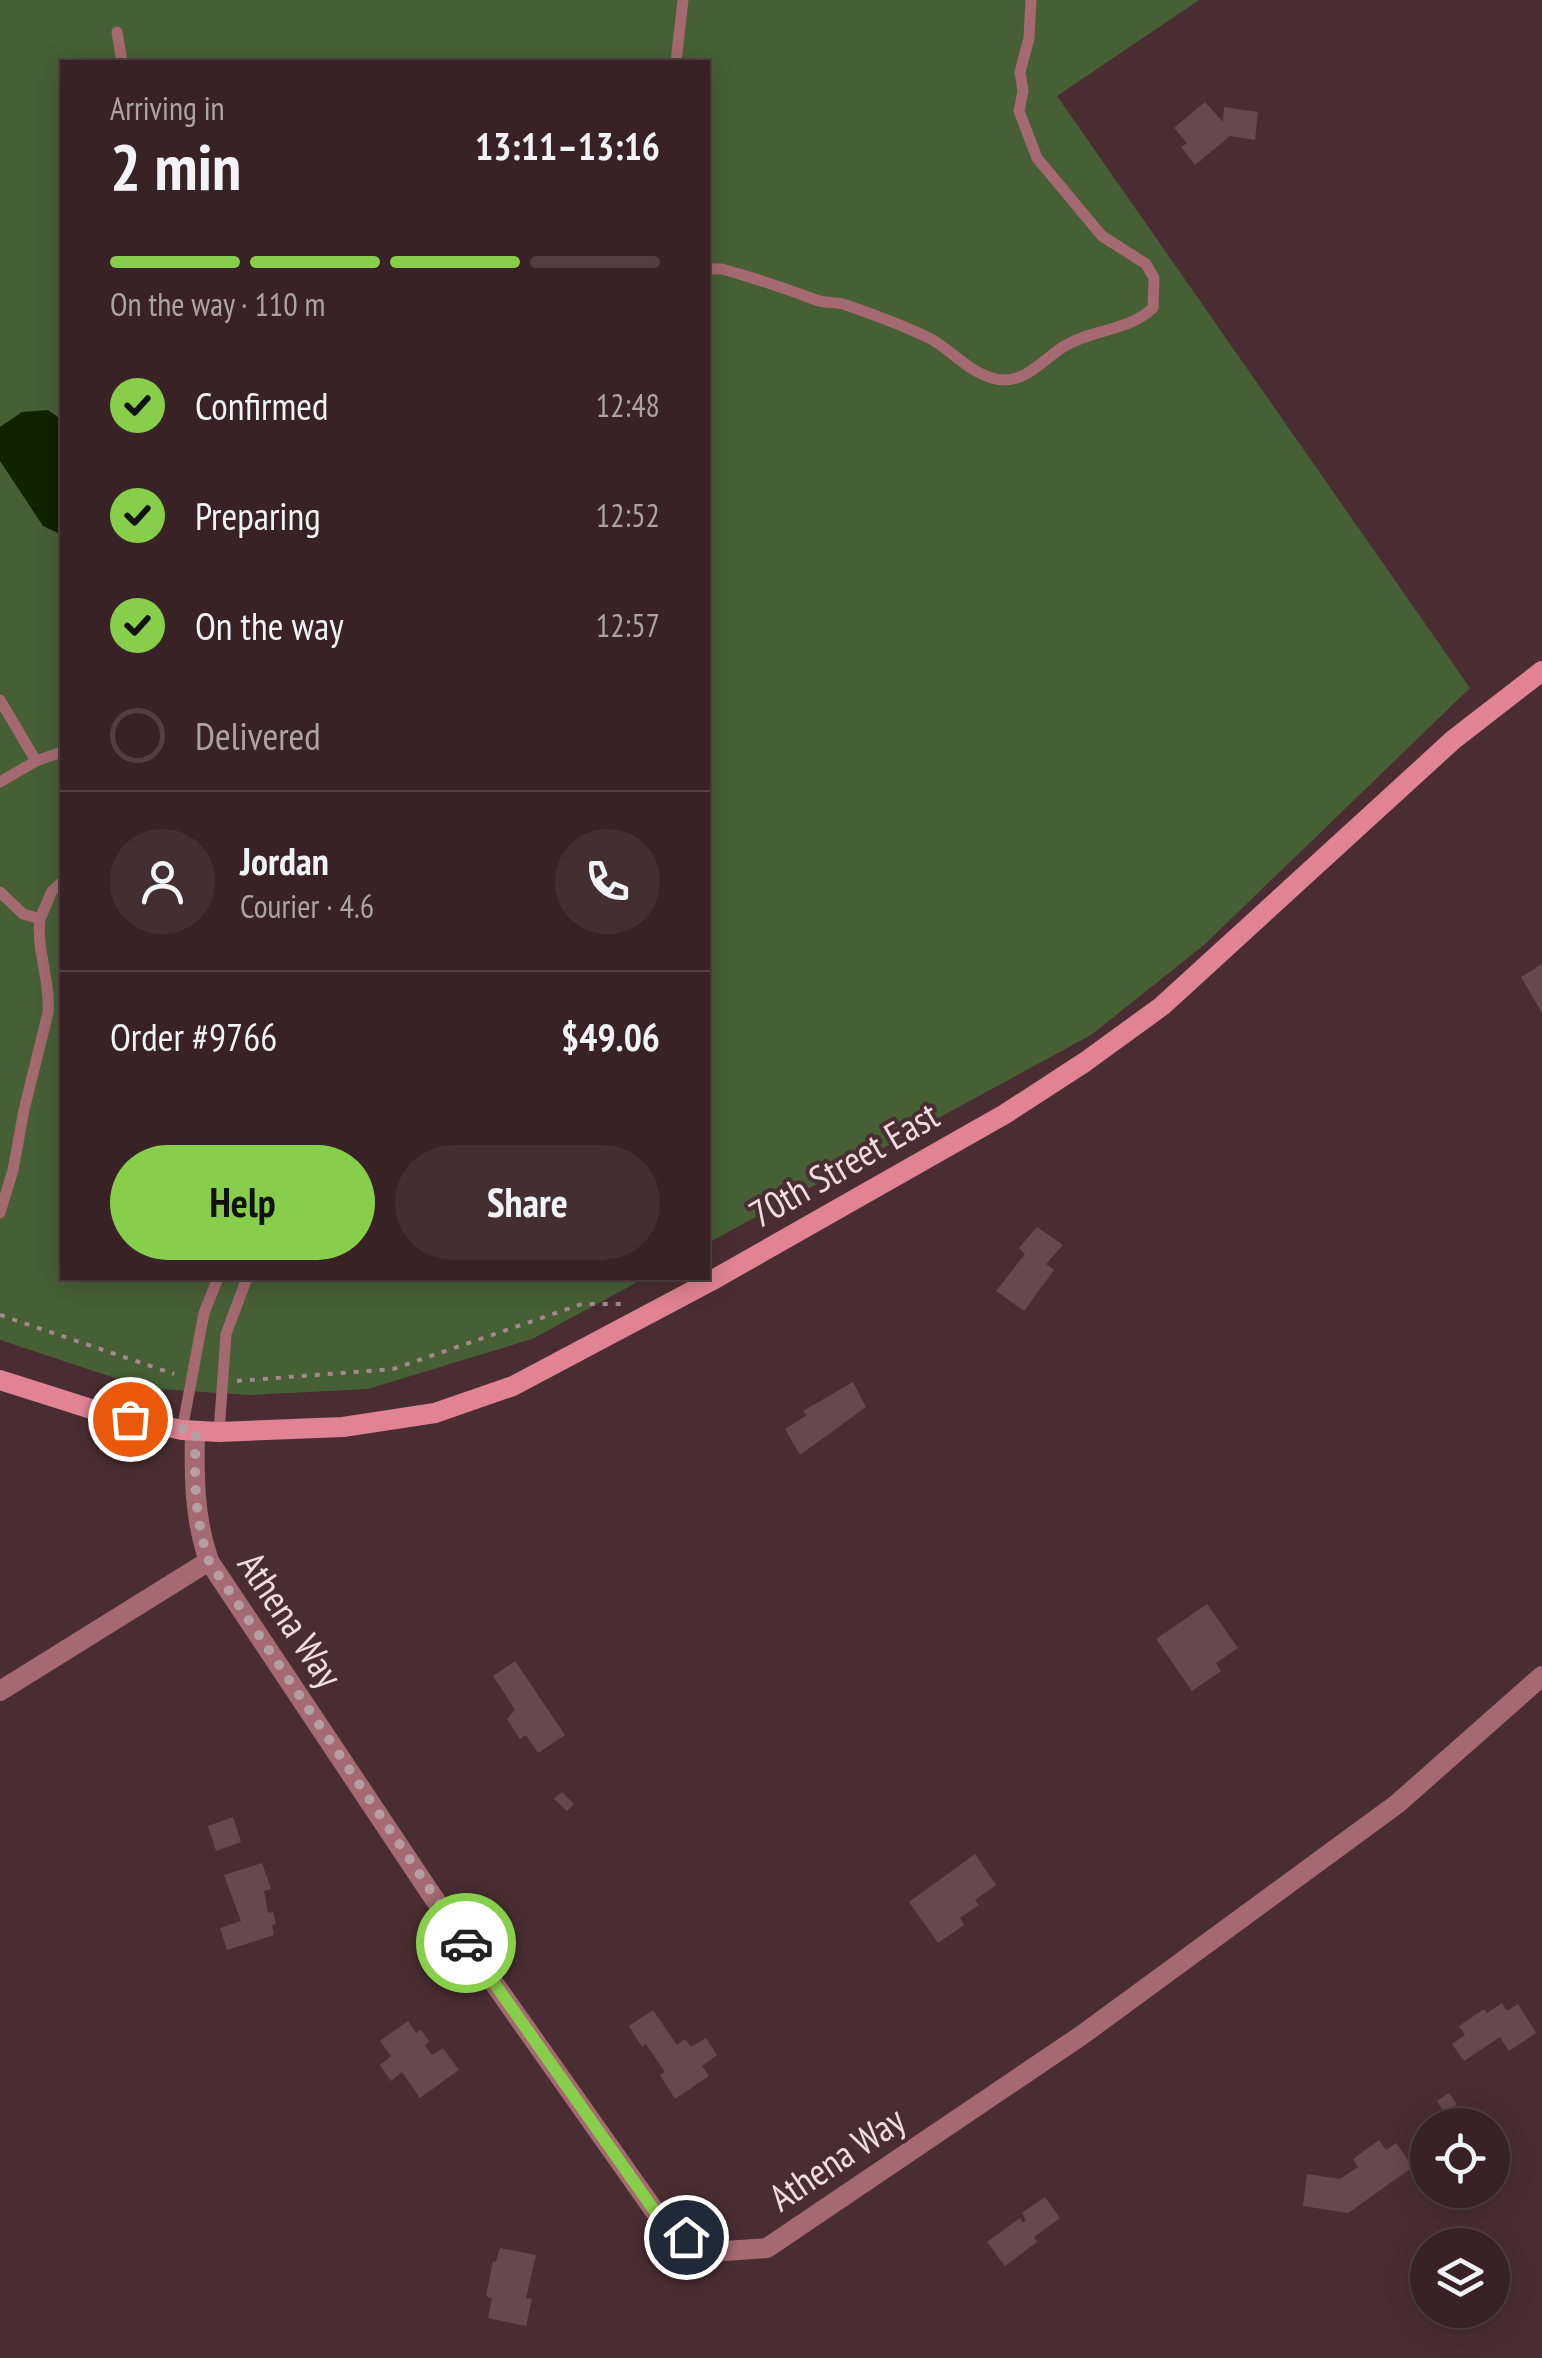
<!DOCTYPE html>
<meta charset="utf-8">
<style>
:root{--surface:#382226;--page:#432f32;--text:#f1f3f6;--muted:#aba4a7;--line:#523f43;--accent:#87cf4a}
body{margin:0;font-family:"PT Sans Narrow",sans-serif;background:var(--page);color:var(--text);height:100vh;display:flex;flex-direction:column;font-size:38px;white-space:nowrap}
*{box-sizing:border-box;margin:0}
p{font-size:32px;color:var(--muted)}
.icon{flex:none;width:55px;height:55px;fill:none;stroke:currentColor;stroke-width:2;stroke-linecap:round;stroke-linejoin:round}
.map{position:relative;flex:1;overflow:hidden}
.drawer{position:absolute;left:60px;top:60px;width:650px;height:1220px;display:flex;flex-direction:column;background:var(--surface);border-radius:0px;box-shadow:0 5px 25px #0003,0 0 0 2px var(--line)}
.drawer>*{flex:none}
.tools{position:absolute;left:1410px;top:2108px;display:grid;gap:20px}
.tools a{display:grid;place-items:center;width:100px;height:100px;border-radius:50%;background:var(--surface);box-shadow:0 5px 25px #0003,0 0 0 2px var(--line);font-size:50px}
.pin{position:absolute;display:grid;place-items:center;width:85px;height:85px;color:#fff;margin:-42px;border:5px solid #fff;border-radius:50%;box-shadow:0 2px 10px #0007}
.courier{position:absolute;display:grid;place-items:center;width:100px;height:100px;margin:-50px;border:8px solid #87cf4a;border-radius:50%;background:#fff;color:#222;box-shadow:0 2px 12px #0007}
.head em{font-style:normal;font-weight:700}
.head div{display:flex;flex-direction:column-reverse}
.head{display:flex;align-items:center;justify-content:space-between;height:170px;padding:0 50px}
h1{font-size:65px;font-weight:700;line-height:75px}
.bar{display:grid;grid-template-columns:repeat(4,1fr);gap:15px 10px;align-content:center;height:120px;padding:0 50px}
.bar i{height:12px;border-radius:8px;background:var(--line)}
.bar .current{background:var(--accent)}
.bar p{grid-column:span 4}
.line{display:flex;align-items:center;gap:25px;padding:0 50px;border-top:2px solid var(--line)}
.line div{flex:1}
.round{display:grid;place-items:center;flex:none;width:105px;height:105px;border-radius:52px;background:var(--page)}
ol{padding:0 50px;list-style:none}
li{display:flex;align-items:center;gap:30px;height:110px}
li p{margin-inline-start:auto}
li .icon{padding:10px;border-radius:50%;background:var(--accent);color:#111;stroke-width:4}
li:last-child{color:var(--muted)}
li i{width:55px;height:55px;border:5px solid var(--line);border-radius:50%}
.primary-button{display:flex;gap:20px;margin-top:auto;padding:20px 50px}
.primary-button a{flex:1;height:115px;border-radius:60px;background:var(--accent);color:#111;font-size:40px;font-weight:700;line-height:115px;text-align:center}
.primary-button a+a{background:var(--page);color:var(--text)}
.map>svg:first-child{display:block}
</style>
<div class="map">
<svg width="1542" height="2358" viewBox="0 0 1542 2358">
<rect width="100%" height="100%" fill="#4a2d32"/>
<path fill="#475f35" d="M0,0h1199l-142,96 413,592 -266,257 -113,90 -383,208v-1181h-646v1216h583l-113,61 -164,50 -119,6 -104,-7 -145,-48z"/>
<path fill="#102300" d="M48,410l14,10v115l-19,-9 -43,-65v-34l22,-15z"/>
<path fill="#67494d" d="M1205,102l18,20 1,-15 34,5 -3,28 -25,-4 -35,29 -14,-18 6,-4 -13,-15z
M1542,964v49l-21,-36z
M1037,1227l26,18 -17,19 8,6 -30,41 -28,-20 29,-37 -6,-6z
M853,1382l13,25 -66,48 -15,-26 22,-14 -4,-4z
M1207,1604l31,44 -22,15 5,8 -29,20 -36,-52z
M515,1661l50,74 -27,18 -12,-18 -6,4 -13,-20 8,-9 -22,-34z
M562,1792l12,12 -7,7 -13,-12z
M233,1817l8,25 -25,9 -8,-25z
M975,1854l21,31 -21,15 4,5 -19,13 4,7 -26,18 -29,-41z
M262,1863l9,26 -7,2 4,22 5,-1 3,12 -4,1 2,10 -47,15 -7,-22 21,-7 -17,-46z
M1502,2003l5,8 11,-7 18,29 -27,18 -9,-14 -36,24 -12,-17 13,-9 -6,-9 25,-17 3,4z
M653,2010l24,35 8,-6 6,8 15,-9 11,17 -15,11 7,10 -34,23 -15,-24 5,-3 -19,-28 -4,3 -13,-21z
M408,2021l8,12 5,-3 9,12 -5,3 7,10 11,-7 16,22 -39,28 -18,-26 -11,9 -11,-16 11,-9 -11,-15z
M1449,2093l8,11 -13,8 -7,-11z
M1379,2140l7,10 10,-7 17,24 -65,46 -45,-7 4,-32 33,5 18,-12 -5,-8z
M1045,2197l15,21 -26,19 3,5 -32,24 -18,-24 33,-24 3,5 3,-3 -4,-7z
M500,2248l36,7 -10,43 6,1 -6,27 -38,-8 4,-20 -6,-2 7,-35 3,1z"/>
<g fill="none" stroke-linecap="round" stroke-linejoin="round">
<path stroke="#a28a8e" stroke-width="4" stroke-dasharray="5 8" stroke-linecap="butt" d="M0,1315l174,59
M237,1381l156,-12 189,-65h39"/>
<path stroke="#a46971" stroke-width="11" d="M117,32l5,30
M676,62l7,-62
M708,269h14c32,9 63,19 94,31 10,4 20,1 30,5 29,10 57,20 85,34 22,12 44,40 73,41 24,0 40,-21 59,-33 28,-18 64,-15 90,-39l1,-30 -8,-14 -44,-28 -65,-78 -18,-47 4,-20 -3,-19 9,-34 2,-38
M0,700l36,61
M0,782l36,-21 26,-9
M0,892l23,22 17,5 12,-28 10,-9
M0,1213l13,-43 11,-60 24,-97c3,-32 -12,-62 -8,-94
M182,1430l22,-117 14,-35
M219,1432l7,-98 21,-56"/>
<path stroke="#a46971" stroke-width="20" d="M195,1431c-1,45 -1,87 14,130l222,333 230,326 49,32 57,-4 315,-213 315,-231 145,-128
M0,1691l209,-130"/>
<path stroke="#e08392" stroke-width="20" d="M0,1380l107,34 75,16 37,2 124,-5 92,-14 78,-27 198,-105 294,-167 80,-52 77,-56 291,-266 89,-69"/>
</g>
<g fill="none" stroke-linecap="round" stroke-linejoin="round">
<path stroke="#b69fa2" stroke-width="10" stroke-dasharray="0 18" d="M130,1419l66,12c-2,45 -2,87 13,130l257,382"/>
<path stroke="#87cf4a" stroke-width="12" d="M466,1943l195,277 25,17"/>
</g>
<g text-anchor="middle" stroke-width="8" stroke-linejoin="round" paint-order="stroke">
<g font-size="38" fill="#f0dddf" stroke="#4a2d32">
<text transform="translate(844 1165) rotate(-30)" y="13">70th Street East</text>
<text transform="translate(290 1620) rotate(56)" y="13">Athena Way</text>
<text transform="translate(837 2159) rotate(-34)" y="13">Athena Way</text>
</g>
</g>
</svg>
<div class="tools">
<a><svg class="icon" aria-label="locate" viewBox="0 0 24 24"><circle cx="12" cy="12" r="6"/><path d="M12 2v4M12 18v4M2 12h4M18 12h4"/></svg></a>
<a><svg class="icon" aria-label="layers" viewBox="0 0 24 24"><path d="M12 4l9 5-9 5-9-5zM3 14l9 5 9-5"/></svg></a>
</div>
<div class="pin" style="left:130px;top:1419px;background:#ea580c"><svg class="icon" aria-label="bag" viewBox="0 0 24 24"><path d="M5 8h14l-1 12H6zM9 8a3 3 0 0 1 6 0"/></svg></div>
<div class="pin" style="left:686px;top:2237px;background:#1f2937"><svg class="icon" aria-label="home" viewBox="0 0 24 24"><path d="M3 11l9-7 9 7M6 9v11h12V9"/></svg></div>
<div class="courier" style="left:466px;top:1943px"><svg class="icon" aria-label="car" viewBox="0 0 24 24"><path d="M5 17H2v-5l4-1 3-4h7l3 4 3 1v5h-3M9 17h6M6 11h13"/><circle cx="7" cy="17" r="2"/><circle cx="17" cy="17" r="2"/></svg></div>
<section class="drawer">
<div class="head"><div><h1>2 min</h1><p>Arriving in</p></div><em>13:11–13:16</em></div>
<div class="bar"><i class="current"></i><i class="current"></i><i class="current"></i><i></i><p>On the way · 110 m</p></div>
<ol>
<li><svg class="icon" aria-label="check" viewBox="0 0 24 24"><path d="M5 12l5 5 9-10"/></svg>Confirmed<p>12:48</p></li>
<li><svg class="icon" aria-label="check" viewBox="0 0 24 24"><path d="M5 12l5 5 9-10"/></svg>Preparing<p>12:52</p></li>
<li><svg class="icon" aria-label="check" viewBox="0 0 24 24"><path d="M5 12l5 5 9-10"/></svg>On the way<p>12:57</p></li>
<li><i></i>Delivered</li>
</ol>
<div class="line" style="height:180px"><a class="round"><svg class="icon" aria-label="person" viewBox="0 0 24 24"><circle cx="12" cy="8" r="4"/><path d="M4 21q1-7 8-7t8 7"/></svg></a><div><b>Jordan</b><p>Courier · 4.6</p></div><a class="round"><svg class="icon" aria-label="phone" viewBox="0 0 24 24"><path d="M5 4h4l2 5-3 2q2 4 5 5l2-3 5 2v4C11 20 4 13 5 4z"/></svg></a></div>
<div class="line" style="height:130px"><div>Order #9766</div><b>$49.06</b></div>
<div class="primary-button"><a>Help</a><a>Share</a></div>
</section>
</div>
